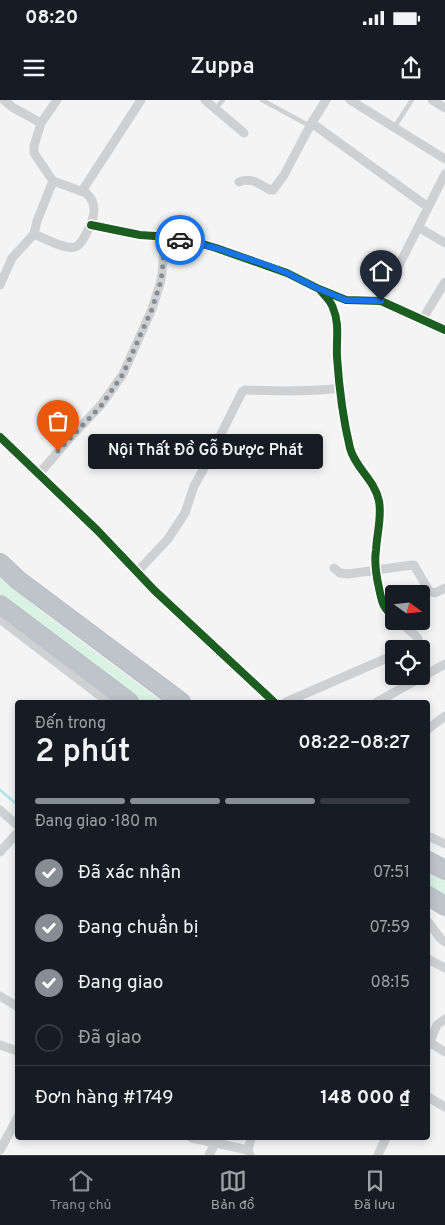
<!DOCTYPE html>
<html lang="vi">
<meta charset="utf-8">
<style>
:root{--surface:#171b24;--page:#242831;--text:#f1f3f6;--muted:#9ea1a6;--line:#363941;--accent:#868d94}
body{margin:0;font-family:Overpass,sans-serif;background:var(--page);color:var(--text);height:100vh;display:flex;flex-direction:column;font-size:19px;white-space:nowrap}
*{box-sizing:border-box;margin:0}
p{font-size:16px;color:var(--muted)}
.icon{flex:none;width:28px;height:28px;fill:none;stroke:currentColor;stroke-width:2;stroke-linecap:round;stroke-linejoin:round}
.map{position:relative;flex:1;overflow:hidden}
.drawer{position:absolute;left:15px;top:600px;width:415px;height:440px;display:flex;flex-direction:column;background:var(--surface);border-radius:5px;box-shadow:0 2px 8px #0003}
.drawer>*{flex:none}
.needle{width:32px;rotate:105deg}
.fabs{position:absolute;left:385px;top:485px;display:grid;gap:10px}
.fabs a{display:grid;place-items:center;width:45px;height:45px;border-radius:5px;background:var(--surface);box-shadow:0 2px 8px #0003;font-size:25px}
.pin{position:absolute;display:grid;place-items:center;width:42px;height:42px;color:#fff;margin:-51px -21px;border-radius:50% 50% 50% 0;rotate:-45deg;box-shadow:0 0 5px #0007}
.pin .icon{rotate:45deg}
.courier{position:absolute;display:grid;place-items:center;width:50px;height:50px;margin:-25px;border:4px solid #1a73e8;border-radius:50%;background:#fff;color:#222;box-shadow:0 1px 6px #0007}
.bubble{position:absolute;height:35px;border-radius:5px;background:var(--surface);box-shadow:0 2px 8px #0003;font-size:16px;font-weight:600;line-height:35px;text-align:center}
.overview em{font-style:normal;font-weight:600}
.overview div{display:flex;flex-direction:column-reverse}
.overview{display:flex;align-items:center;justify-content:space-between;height:85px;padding:0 20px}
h1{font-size:32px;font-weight:600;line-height:38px}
.bar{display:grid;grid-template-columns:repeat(4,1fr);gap:8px 5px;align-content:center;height:60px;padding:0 20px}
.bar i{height:6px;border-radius:4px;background:var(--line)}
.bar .on{background:var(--accent)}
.bar p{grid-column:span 4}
.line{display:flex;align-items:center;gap:12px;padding:0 20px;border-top:1px solid var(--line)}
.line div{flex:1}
ol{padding:0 20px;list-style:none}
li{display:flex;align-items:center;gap:15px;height:55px}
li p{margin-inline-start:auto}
li .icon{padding:5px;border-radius:50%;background:var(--accent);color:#fff;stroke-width:4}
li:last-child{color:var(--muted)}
li i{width:28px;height:28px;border:2px solid var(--line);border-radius:50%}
.status{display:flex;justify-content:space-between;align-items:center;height:35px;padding:0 25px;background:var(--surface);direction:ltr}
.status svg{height:14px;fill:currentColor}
header{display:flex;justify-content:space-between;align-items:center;height:65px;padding:0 20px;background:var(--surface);font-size:22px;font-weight:600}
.tabs{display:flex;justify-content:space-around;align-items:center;height:70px;border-top:1px solid var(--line);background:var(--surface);font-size:14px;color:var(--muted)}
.tabs a{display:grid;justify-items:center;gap:2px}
.tabs .on{color:var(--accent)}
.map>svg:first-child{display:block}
</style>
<div class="status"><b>08:20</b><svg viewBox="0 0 49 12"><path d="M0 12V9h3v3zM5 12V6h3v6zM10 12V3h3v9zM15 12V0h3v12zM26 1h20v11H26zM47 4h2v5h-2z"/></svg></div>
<header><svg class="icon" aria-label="menu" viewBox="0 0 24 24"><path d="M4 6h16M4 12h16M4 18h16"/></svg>Zuppa<svg class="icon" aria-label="share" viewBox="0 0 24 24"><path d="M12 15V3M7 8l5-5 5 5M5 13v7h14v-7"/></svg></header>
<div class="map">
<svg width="445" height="1055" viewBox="0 0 445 1055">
<rect width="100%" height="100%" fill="#f4f4f4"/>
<path fill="#d9f2e3" d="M0,476l37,32 125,94h-24l-76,-57 -62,-52z
M428,771l17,10v16l-17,-10z"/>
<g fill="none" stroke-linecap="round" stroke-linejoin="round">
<path stroke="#aee2f0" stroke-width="2.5" d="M0,690l18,15"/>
<g stroke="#b9bec3" stroke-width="20">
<path id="motorway" d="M0,463l18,17 163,122
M0,505l129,97
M428,761l17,9
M428,796l17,10"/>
</g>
<path stroke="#ced0d2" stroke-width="4.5" d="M262,0l48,26
M216,8l7,-8
M397,23l15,-23"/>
<path stroke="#ced0d2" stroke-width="9" d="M4,0l8,7 29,16 -7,23v7l6,9 13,19 33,12c13,11 8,26 1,39 -3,6 -6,13 -12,15 -9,3 -32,-9 -41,-13l3,-13 16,-40
M205,0l39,33
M350,0l95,59
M432,0l13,8
M41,23l16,-23
M311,24l15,-24
M239,82c13,-5 20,2 31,8h3l11,-15 26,-49 3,-2 115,83
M82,91l59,-91
M91,125l49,10 15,1 44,7 17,5 71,25 32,16 27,11 35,1 64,29
M418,127l27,16
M0,185l12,-27 22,-24
M320,190c5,5 11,11 13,18 6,16 3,33 4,49 2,30 6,62 13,91 5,20 25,32 29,53 3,16 -2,32 -3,49 -2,13 0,25 3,38 3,14 3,19 15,29
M381,201l64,-127
M422,220l23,-38
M0,337l97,93 57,60 120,112
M39,374l29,-34 33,-35 22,-31 29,-65 8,-25 2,-10 3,-36
M334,468l6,5 8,1 64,-9h2l15,26 6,2 10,-5
M137,472l31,-33 17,-26 9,-27 9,-16 39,-78 3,-2c33,1 63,2 95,-2
M0,519l108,83
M399,521l19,17c0,6 -3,8 -9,11
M286,602l108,-47
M377,602l68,-38
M428,629l17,-13
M0,710l18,16
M428,736l17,8
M0,752l18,-20
M428,822l13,17 4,3
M428,859l17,9
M0,896l18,11
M429,942l16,10
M0,945l18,6
M428,946l9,-21 8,-6
M428,997l17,10
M192,1038l56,12 2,5
M0,1050l18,-33
M248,1050l3,-12
M209,1055l7,-13
M378,1055l8,-17"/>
<use href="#motorway" stroke="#bec4c9" stroke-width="18"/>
<g stroke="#fff" stroke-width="11">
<path id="cycleway" d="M91,125l49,10 15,1 44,7 17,5 71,25 32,16 27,11 35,1 64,29
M320,190c4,5 11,11 13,18 7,16 3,33 4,49 2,30 6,62 13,91 5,20 25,32 29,53 3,16 -2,32 -3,49 -2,13 0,25 3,38 3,14 3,19 15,29
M0,337l97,93 57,60 120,112"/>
</g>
<use href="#cycleway" stroke="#1b5e20" stroke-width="8"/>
</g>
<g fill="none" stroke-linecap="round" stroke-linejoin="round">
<path stroke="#868d94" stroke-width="5" stroke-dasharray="0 9" d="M58,351l43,-45 22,-32 29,-65 8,-25 2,-10 3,-36 15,2"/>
<path stroke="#1a73e8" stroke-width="6" d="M180,140l36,8 51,17 20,8 32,16 27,11 35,1"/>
</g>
</svg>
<div class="fabs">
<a><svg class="needle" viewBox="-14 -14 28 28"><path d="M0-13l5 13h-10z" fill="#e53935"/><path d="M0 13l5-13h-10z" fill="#9ea1a6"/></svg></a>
<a><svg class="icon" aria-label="locate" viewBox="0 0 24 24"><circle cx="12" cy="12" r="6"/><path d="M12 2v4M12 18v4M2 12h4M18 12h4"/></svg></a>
</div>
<div class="pin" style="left:58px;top:351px;background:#ea580c"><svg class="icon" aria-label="bag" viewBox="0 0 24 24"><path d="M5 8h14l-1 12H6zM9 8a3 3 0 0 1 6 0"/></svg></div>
<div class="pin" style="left:381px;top:201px;background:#1f2937"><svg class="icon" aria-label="home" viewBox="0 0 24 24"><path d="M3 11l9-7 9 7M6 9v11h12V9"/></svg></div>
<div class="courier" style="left:180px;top:140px"><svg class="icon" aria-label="car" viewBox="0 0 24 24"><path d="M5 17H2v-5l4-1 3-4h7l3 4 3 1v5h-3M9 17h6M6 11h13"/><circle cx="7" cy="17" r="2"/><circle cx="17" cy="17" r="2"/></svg></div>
<div class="bubble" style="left:88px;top:334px;width:235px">Nội Thất Đồ Gỗ Được Phát</div>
<section class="drawer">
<div class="overview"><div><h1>2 phút</h1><p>Đến trong</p></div><em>08:22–08:27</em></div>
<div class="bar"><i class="on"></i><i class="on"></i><i class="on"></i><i></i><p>Đang giao · 180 m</p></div>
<ol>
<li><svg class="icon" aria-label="check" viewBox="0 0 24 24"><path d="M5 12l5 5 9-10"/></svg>Đã xác nhận<p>07:51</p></li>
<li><svg class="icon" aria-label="check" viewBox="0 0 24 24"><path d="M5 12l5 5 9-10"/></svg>Đang chuẩn bị<p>07:59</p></li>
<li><svg class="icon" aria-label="check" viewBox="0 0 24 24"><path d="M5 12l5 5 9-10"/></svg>Đang giao<p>08:15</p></li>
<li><i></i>Đã giao</li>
</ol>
<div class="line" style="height:65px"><div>Đơn hàng #1749</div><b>148 000 ₫</b></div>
</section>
</div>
<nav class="tabs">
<a class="on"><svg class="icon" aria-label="home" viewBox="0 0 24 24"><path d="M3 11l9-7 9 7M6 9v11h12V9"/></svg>Trang chủ</a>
<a><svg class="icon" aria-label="map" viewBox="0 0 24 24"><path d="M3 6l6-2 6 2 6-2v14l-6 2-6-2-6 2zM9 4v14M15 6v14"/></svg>Bản đồ</a>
<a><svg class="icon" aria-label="saved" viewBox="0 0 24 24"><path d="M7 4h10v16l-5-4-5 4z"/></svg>Đã lưu</a>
</nav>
